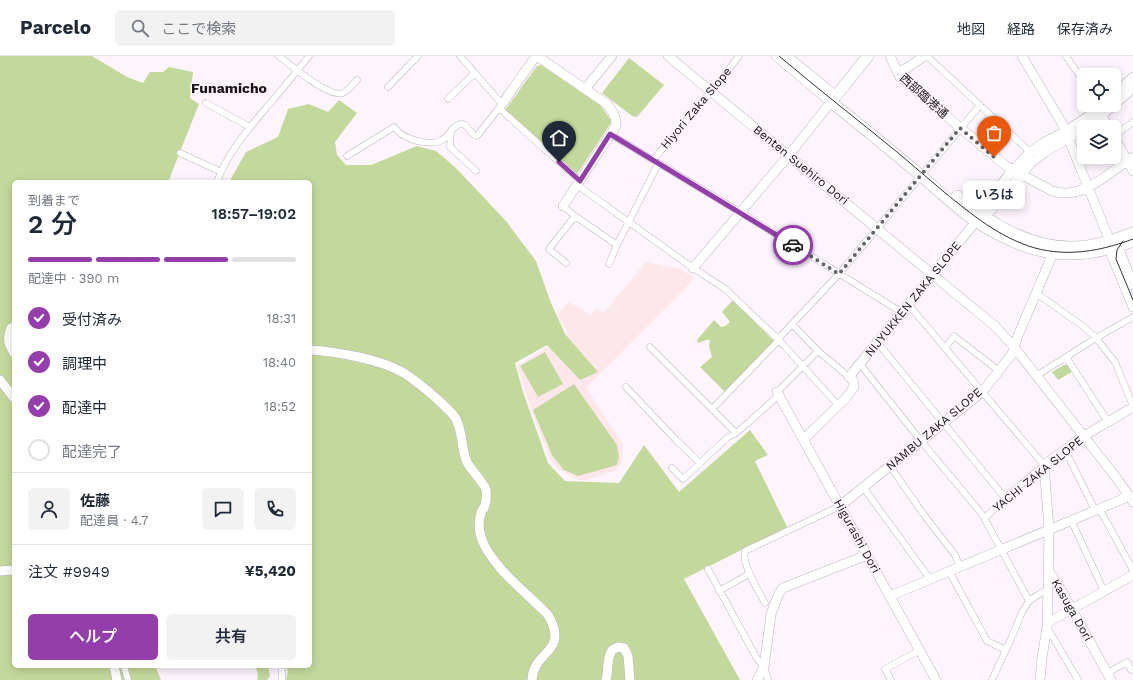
<!DOCTYPE html>
<html lang="ja">
<meta charset="utf-8">
<style>
:root{--surface:#fff;--page:#f2f2f3;--text:#1f2937;--muted:#747a83;--line:#e0e1e3;--accent:#943eab}
body{margin:0;font-family:"Work Sans","Noto Sans JP",sans-serif;background:var(--page);color:var(--text);height:100vh;display:flex;flex-direction:column;font-size:15px;white-space:nowrap}
*{box-sizing:border-box;margin:0}
p{font-size:13px;color:var(--muted)}
.icon{flex:none;width:22px;height:22px;fill:none;stroke:currentColor;stroke-width:2;stroke-linecap:round;stroke-linejoin:round}
.map{position:relative;flex:1;overflow:hidden}
.drawer{position:absolute;left:12px;top:124px;width:300px;height:488px;display:flex;flex-direction:column;background:var(--surface);border-radius:6px;box-shadow:0 2px 10px #0003}
.drawer>*{flex:none}
.buttons{position:absolute;left:1077px;top:12px;display:grid;gap:8px}
.buttons a{display:grid;place-items:center;width:44px;height:44px;border-radius:6px;background:var(--surface);box-shadow:0 2px 10px #0003;font-size:20px}
.pin{position:absolute;display:grid;place-items:center;width:34px;height:34px;color:#fff;margin:-41px -17px;border-radius:50% 50% 50% 0;rotate:-45deg;box-shadow:0 0 4px #0007}
.pin .icon{rotate:45deg}
.courier{position:absolute;display:grid;place-items:center;width:40px;height:40px;margin:-20px;border:3px solid #943eab;border-radius:50%;background:#fff;color:#222;box-shadow:0 1px 5px #0007}
.bubble{position:absolute;height:28px;border-radius:6px;background:var(--surface);box-shadow:0 2px 10px #0003;font-size:13px;font-weight:600;line-height:28px;text-align:center}
.overview em{font-style:normal;font-weight:600}
.overview div{display:flex;flex-direction:column-reverse}
.overview{display:flex;align-items:center;justify-content:space-between;height:68px;padding:0 16px}
h1{font-size:26px;font-weight:600;line-height:30px}
.bar{display:grid;grid-template-columns:repeat(4,1fr);gap:6px 4px;align-content:center;height:48px;padding:0 16px}
.bar i{height:5px;border-radius:3px;background:var(--line)}
.bar .active{background:var(--accent)}
.bar p{grid-column:span 4}
.line{display:flex;align-items:center;gap:10px;padding:0 16px;border-top:1px solid var(--line)}
.line div{flex:1}
.round{display:grid;place-items:center;flex:none;width:42px;height:42px;border-radius:6px;background:var(--page)}
ol{padding:0 16px;list-style:none}
li{display:flex;align-items:center;gap:12px;height:44px}
li p{margin-inline-start:auto}
li .icon{padding:4px;border-radius:50%;background:var(--accent);color:#fff;stroke-width:4}
li:last-child{color:var(--muted)}
li i{width:22px;height:22px;border:2px solid var(--line);border-radius:50%}
.primary-button{display:flex;gap:8px;margin-top:auto;padding:8px 16px}
.primary-button a{flex:1;height:46px;border-radius:6px;background:var(--accent);color:#fff;font-size:16px;font-weight:600;line-height:46px;text-align:center}
.primary-button a+a{background:var(--page);color:var(--text)}
header{display:flex;align-items:center;gap:24px;box-sizing:border-box;height:56px;padding:0 20px;background:var(--surface);border-bottom:1px solid var(--line)}
header strong{font-size:19px}
nav{display:flex;gap:22px;margin-inline-start:auto;font-size:14px}
.search{width:280px;height:36px;background:var(--page);display:flex;align-items:center;gap:10px;box-sizing:border-box;padding:0 14px;border-radius:6px;color:var(--muted);font-size:15px}
.map>svg:first-child{display:block}
</style>
<header>
<strong>Parcelo</strong>
<div class="search"><svg class="icon" aria-label="search" viewBox="0 0 24 24"><circle cx="10" cy="10" r="6"/><path d="M15 15l6 6"/></svg>ここで検索</div>
<nav><a>地図</a><a>経路</a><a>保存済み</a></nav>
</header>
<div class="map">
<svg width="1133" height="624" viewBox="0 0 1133 624">
<rect width="100%" height="100%" fill="#fdf4fe"/>
<path fill="#fde7eb" d="M646,206l34,7 15,9 -109,110 37,56 -1,17 -5,9 -30,10h-9l-20,-11 -8,-11 -17,-44 -16,-48 51,-32 -10,-19 10,-13 23,13 5,-6 8,4z"/>
<path fill="#c3d99b" d="M0,0h92l35,21 16,6 7,-11h13l6,-5 24,5 -3,26 9,6 -31,78h-154v484h142v2l5,12h-161z
M629,2l35,27 -27,32 -5,-1 -30,-23z
M541,9l59,40 11,15v3l-34,51 -72,-64 32,-44z
M339,44l18,13 -22,29 2,13 9,10h25l46,-19 19,5 20,17 50,53 30,40 15,42 14,31 33,38 -18,8 -33,-35 -32,18 8,29 25,71 17,18 54,2 25,-38 35,47 71,-62 18,25 -13,6 32,66 -103,52 56,101h-454l2,-9 -3,-5h25v-484h-81l17,-30 32,-15 10,-28 21,-5 19,8z
M733,244l41,41 -48,52 -26,-26 12,-10 -3,-11 1,-6h-4l-8,3 -1,-3 17,-20 7,7 4,-1 5,-4 -8,-10z
M545,296l18,32 -25,13 -18,-31z
M1064,309h4l4,7 -14,8 -6,-8z
M574,328l43,61 2,12 -2,8 -39,11 -14,-6 -12,-15 -19,-45z
M256,610h12l2,10 -3,4h-10l1,-4z"/>
<g fill="none" stroke-linecap="round" stroke-linejoin="round">
<g stroke="#bcb4be" stroke-width="7">
<path id="street" d="M279,0c11,9 50,42 64,37 5,-2 10,-9 14,-13
M927,0l103,96
M1066,0l18,26
M388,31l30,-31
M448,43l27,-26
M206,47l44,24
M499,52l81,73
M451,75l-1,16 26,24
M610,78l135,81 156,97
M1114,80l19,-14
M180,97l41,19
M347,100l47,-29c4,5 9,9 15,11 8,4 26,7 33,2 7,-4 10,-14 18,-16 7,-2 9,10 17,12l25,-32 -42,-48
M653,104l62,-73 24,-31
M217,126c11,-31 34,-56 55,-81 13,-15 25,-30 37,-45
M577,129l116,83 31,20 54,51 60,66
M563,150l12,10 42,29
M566,207l-17,-14 26,-33
M609,208l8,-19 41,-81
M1036,237l48,34 12,11 19,24 18,44
M908,248l136,161 -39,33 -20,20
M792,268l26,27 31,26
M778,283l61,-65 141,-169
M877,286l128,156
M650,291l86,86
M945,292l9,-12 45,35
M1066,301l42,65
M860,308l61,77 61,73 47,87
M1036,320l60,-38 37,-21
M626,331l50,53 24,23 27,-25 9,-5 13,-11 30,-27
M777,336l41,-41
M713,352l66,-68
M1065,394l30,60
M890,410l34,49 31,40 5,11
M672,412l11,11 17,-16
M863,431l67,92
M1099,452l34,62
M1071,464l33,71
M708,513l48,88 8,10 4,13
M949,515l38,70 19,9
M719,535l30,-17
M765,547c-6,-11 -24,-40 -20,-52l95,-45
M1047,571l31,53
M124,610l4,14
M281,610l1,6v8
M1111,615l16,-9 4,8
M891,624l-6,-11 35,-19
M992,624l19,-41 11,-27 7,-11 12,-8 7,-3"/>
</g>
<g stroke="#bcb4be" stroke-width="10">
<path id="secondary" d="M537,0l70,48c5,7 10,13 9,22l-53,80
M668,0l328,271 18,20 104,133 15,22
M787,0l49,40
M890,0l10,21 106,89 46,25c31,10 57,-19 81,-34
M1022,0l41,69 44,109 3,7 8,6 15,38
M898,17l10,-6 17,-11
M585,33l27,-33
M1114,38l19,-17
M502,48l34,-48
M1114,49l19,-17
M1101,54l1,5 6,12
M1087,71l27,-22
M1114,81l19,34
M977,162v-3l1,-3 34,-41 18,-19 13,-9 23,-12 23,-15 13,-11
M1110,186l-1,7 24,58
M693,212l96,-113 42,-53 -55,-46
M14,271l-3,1c-4,9 -3,17 3,25
M310,294c28,2 70,9 94,23 12,8 23,17 33,26 6,6 15,13 19,20 7,14 5,27 10,41 4,10 18,22 20,30 1,6 0,13 -2,18 -2,2 -3,3 -3,5 -3,9 -2,19 1,27 11,28 45,53 66,75 22,38 -15,35 -16,65
M0,324l14,18
M777,336l159,288
M804,383l42,-41 8,-11 -1,-7 -4,-3 124,-152 4,-4 8,-4 46,-54 14,-11 39,-23
M840,450l142,-114 30,-38 5,-16 36,-85
M0,515l14,-1
M1049,516l4,5 7,11 51,92
M890,540l240,-100
M1047,567l86,-48
M114,610l3,14
M606,624c3,-11 0,-20 6,-30l6,-3 6,1 4,8 2,24
M757,624l7,-13 7,-53 8,-21 4,-5 84,-33
M1040,624l2,-22 5,-31 1,-37 1,-61 -5,-64 40,-29 49,-29"/>
</g>
<g stroke="#bcb4be" stroke-width="12">
<path id="highway" d="M868,0l-37,46c32,25 63,51 94,77 17,15 34,31 52,43 53,34 96,42 156,19
M957,140c32,27 72,52 116,51 21,0 41,-7 60,-14"/>
</g>
<use href="#street" stroke="#fff" stroke-width="6"/>
<use href="#secondary" stroke="#fff" stroke-width="9"/>
<use href="#highway" stroke="#fff" stroke-width="11"/>
<path stroke="#363337" stroke-width="1" d="M779,0c39,33 79,64 118,96 15,13 31,26 46,39 28,23 57,47 92,57 33,9 66,3 98,-9
M1123,185l-6,9 -1,9 17,41"/>
</g>
<g fill="none" stroke-linecap="round" stroke-linejoin="round">
<path stroke="#686268" stroke-width="4" stroke-dasharray="0 7.2" d="M793,189l46,29 121,-146 34,29"/>
<path stroke="#943eab" stroke-width="5" d="M559,106l21,19 30,-47 183,111"/>
</g>
<g text-anchor="middle" stroke-width="3" stroke-linejoin="round" paint-order="stroke">
<g font-size="12" fill="#171418" stroke="#fdf4fe">
<text transform="translate(924 40) rotate(42)" y="4">西部臨港通</text>
<text transform="translate(696 52) rotate(-50)" y="4">Hiyori Zaka Slope</text>
<text transform="translate(801 109) rotate(39)" y="4">Benten Suehiro Dori</text>
<text transform="translate(913 243) rotate(-51)" y="4">NIJYUKKEN ZAKA SLOPE</text>
<text transform="translate(934 373) rotate(-40)" y="4">NAMBU ZAKA SLOPE</text>
<text transform="translate(1038 418) rotate(-39)" y="4">YACHI ZAKA SLOPE</text>
<text transform="translate(857 480) rotate(61)" y="4">Higurashi Dori</text>
<text transform="translate(1072 554) rotate(60)" y="4">Kasuga Dori</text>
</g>
<g font-size="14" font-weight="bold" fill="#171418" stroke="#fdf4fe">
<text x="229" y="37">Funamicho</text>
</g>
</g>
</svg>
<div class="buttons">
<a><svg class="icon" aria-label="locate" viewBox="0 0 24 24"><circle cx="12" cy="12" r="6"/><path d="M12 2v4M12 18v4M2 12h4M18 12h4"/></svg></a>
<a><svg class="icon" aria-label="layers" viewBox="0 0 24 24"><path d="M12 4l9 5-9 5-9-5zM3 14l9 5 9-5"/></svg></a>
</div>
<div class="pin" style="left:994px;top:101px;background:#ea580c"><svg class="icon" aria-label="bag" viewBox="0 0 24 24"><path d="M5 8h14l-1 12H6zM9 8a3 3 0 0 1 6 0"/></svg></div>
<div class="pin" style="left:559px;top:106px;background:#1f2937"><svg class="icon" aria-label="home" viewBox="0 0 24 24"><path d="M3 11l9-7 9 7M6 9v11h12V9"/></svg></div>
<div class="courier" style="left:793px;top:189px"><svg class="icon" aria-label="car" viewBox="0 0 24 24"><path d="M5 17H2v-5l4-1 3-4h7l3 4 3 1v5h-3M9 17h6M6 11h13"/><circle cx="7" cy="17" r="2"/><circle cx="17" cy="17" r="2"/></svg></div>
<div class="bubble" style="left:963px;top:125px;width:62px">いろは</div>
<section class="drawer">
<div class="overview"><div><h1>2 分</h1><p>到着まで</p></div><em>18:57–19:02</em></div>
<div class="bar"><i class="active"></i><i class="active"></i><i class="active"></i><i></i><p>配達中 · 390 m</p></div>
<ol>
<li><svg class="icon" aria-label="check" viewBox="0 0 24 24"><path d="M5 12l5 5 9-10"/></svg>受付済み<p>18:31</p></li>
<li><svg class="icon" aria-label="check" viewBox="0 0 24 24"><path d="M5 12l5 5 9-10"/></svg>調理中<p>18:40</p></li>
<li><svg class="icon" aria-label="check" viewBox="0 0 24 24"><path d="M5 12l5 5 9-10"/></svg>配達中<p>18:52</p></li>
<li><i></i>配達完了</li>
</ol>
<div class="line" style="height:72px"><a class="round"><svg class="icon" aria-label="person" viewBox="0 0 24 24"><circle cx="12" cy="8" r="4"/><path d="M4 21q1-7 8-7t8 7"/></svg></a><div><b>佐藤</b><p>配達員 · 4.7</p></div><a class="round"><svg class="icon" aria-label="chat" viewBox="0 0 24 24"><path d="M4 5h16v11H9l-5 4z"/></svg></a><a class="round"><svg class="icon" aria-label="phone" viewBox="0 0 24 24"><path d="M5 4h4l2 5-3 2q2 4 5 5l2-3 5 2v4C11 20 4 13 5 4z"/></svg></a></div>
<div class="line" style="height:52px"><div>注文 #9949</div><b>¥5,420</b></div>
<div class="primary-button"><a>ヘルプ</a><a>共有</a></div>
</section>
</div>
